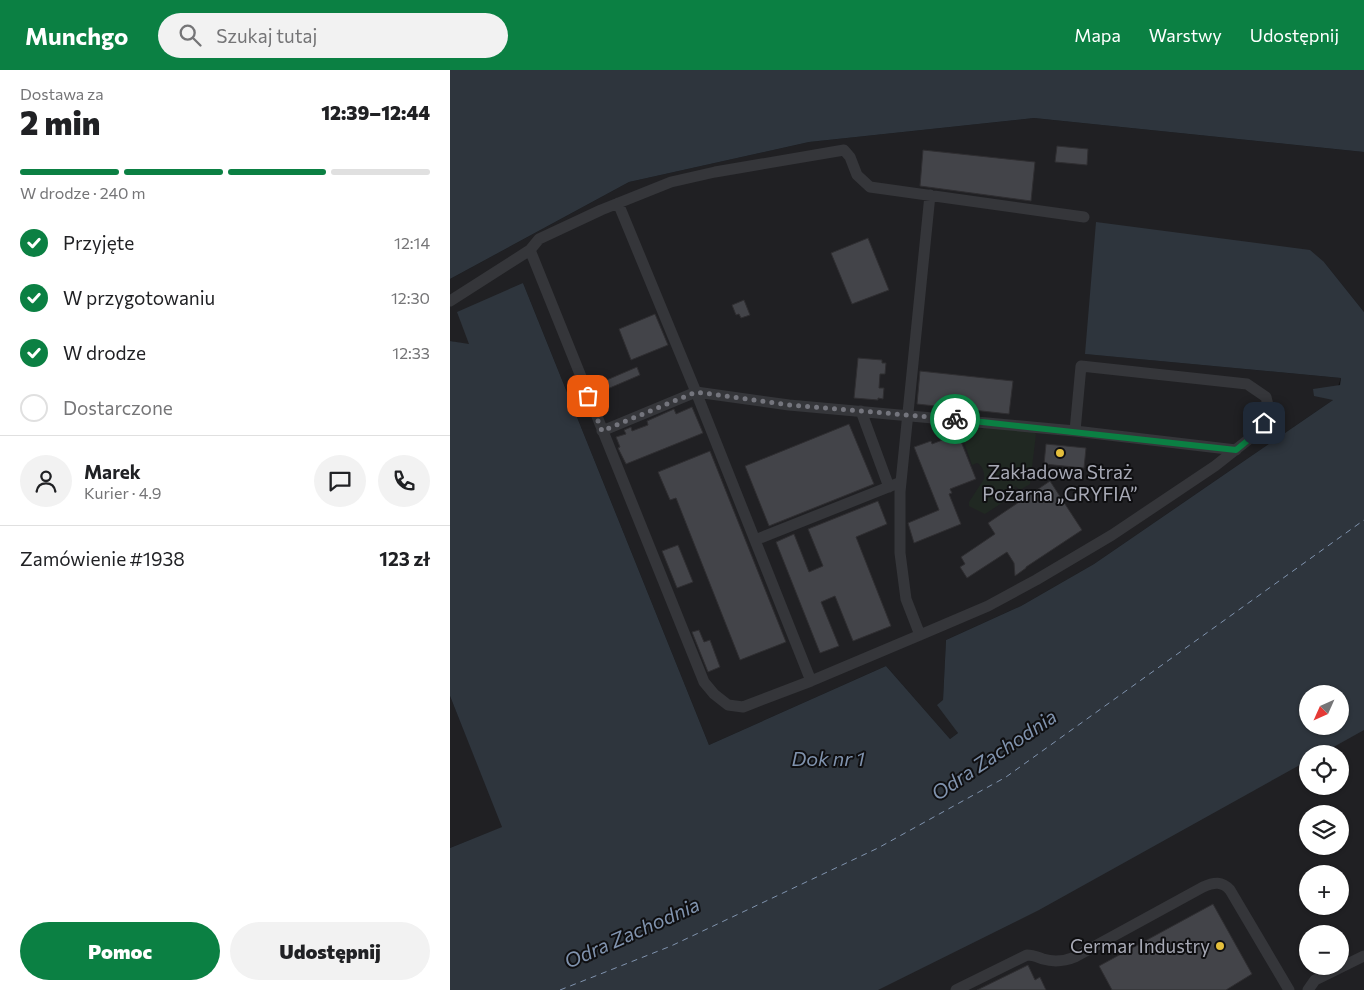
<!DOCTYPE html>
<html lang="pl">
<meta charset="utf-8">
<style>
:root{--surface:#fff;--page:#f2f2f2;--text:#202124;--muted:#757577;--line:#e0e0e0;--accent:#0b8043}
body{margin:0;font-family:Commissioner,sans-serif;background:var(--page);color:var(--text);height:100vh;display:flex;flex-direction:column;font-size:19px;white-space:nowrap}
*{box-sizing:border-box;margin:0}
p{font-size:16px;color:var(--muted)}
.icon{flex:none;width:28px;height:28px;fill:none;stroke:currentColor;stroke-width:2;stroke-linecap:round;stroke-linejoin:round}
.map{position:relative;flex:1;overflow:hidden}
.drawer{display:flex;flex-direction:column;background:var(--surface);width:450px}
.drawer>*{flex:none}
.needle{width:32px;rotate:225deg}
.tools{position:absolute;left:849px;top:615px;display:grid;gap:10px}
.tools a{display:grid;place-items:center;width:50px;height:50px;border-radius:50%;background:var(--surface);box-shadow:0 1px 4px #0004;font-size:25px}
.pin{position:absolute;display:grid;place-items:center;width:42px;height:42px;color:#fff;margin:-21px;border-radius:10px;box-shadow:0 2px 8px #0006}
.courier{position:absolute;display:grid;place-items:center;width:50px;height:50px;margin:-25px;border:4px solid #0b8043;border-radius:50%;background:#fff;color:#222;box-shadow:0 1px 6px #0007}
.summary em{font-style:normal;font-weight:800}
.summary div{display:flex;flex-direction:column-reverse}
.summary{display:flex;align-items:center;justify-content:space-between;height:85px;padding:0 20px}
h1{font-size:32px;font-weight:800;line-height:38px}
.bar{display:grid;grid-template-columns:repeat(4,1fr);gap:8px 5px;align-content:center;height:60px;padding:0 20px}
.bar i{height:6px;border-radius:4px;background:var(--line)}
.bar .on{background:var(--accent)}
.bar p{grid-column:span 4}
.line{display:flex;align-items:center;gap:12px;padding:0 20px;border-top:1px solid var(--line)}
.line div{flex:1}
.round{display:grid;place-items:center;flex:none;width:52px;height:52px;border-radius:26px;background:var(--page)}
ol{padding:0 20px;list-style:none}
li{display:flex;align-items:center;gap:15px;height:55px}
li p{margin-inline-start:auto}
li .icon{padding:5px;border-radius:50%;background:var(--accent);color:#fff;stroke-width:4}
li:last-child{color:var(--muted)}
li i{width:28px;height:28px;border:2px solid var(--line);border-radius:50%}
.cta{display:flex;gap:10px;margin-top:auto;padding:10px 20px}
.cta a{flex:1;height:58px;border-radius:30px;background:var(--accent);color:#fff;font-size:20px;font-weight:800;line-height:58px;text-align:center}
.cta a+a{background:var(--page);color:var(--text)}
header{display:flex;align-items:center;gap:30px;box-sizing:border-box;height:70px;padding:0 25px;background:var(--accent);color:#fff}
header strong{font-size:24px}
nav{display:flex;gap:28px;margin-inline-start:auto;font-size:18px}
.search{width:350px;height:45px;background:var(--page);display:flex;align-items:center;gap:12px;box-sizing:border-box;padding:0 18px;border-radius:28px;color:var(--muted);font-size:19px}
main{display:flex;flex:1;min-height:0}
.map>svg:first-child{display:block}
</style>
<header>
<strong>Munchgo</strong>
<div class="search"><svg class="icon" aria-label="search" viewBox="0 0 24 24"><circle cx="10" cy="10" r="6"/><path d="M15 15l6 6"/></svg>Szukaj tutaj</div>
<nav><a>Mapa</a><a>Warstwy</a><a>Udostępnij</a></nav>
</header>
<main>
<section class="drawer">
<div class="summary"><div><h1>2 min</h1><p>Dostawa za</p></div><em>12:39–12:44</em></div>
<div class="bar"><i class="on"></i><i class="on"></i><i class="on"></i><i></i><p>W drodze · 240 m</p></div>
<ol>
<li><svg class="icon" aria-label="check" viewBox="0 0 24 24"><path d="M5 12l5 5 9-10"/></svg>Przyjęte<p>12:14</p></li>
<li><svg class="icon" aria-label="check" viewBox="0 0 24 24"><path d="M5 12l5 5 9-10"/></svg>W przygotowaniu<p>12:30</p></li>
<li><svg class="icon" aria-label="check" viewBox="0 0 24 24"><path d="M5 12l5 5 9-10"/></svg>W drodze<p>12:33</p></li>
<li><i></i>Dostarczone</li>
</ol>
<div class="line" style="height:90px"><a class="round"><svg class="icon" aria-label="person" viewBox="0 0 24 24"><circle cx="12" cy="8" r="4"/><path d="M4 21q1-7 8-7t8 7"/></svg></a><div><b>Marek</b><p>Kurier · 4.9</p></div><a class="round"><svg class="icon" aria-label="chat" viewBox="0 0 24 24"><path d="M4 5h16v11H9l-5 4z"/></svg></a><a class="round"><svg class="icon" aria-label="phone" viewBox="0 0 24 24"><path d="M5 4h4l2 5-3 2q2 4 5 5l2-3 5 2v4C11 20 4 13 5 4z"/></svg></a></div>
<div class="line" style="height:65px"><div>Zamówienie #1938</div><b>123 zł</b></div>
<div class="cta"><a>Pomoc</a><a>Udostępnij</a></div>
</section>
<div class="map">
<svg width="914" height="920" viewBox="0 0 914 920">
<rect width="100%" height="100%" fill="#141416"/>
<path fill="#202023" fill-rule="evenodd" d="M584,48l330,34v160l-40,-50 -238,92 255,24 -8,22 -239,164 -73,42 -75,34 -3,61 15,32 -8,6 -64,-73 -177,79 -186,-462 -54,62 -19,-4v-62l179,-97 180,-40z
M914,615v305h-633l577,-264h32zM858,684h32v32h-32zM858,744h32v32h-32zM858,804h32v32h-32zM858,864h32v32h-32z
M0,626l53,131 -53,21z"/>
<path fill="#202822" d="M534,356l50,5 2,3 -6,50 -10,6 -5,-4 -1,1 3,6 -32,21 -16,-8v-4l15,-23c1,-6 -2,-14 -7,-16l-5,2 -12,-35 3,-3 20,2z"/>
<path fill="#2e353d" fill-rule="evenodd" d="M0,0h914v82l-330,-34 -225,24 -180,40 -179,97z
M646,152l214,28 14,12 40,50v418l-43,24h-13l-1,7 -268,149 -161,80h-428v-142l52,-21 -52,-131v-355l19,3 -12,-32 66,-29 186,462 177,-79 64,73 8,-6 -21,-28 6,-5 3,-60 75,-34 73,-42 239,-164 -19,-4 -1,-7 27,-4 1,-7 -256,-24zM858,624h32v32h-32z"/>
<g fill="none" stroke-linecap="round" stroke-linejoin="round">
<path stroke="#8093ae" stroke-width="1" stroke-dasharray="6 5" stroke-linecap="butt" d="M110,920l111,-44 207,-98 128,-71 358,-257"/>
</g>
<path fill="#434449" stroke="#2f2e31" d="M607,76l31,3 -1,16 -32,-3z
M473,80l112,12 -4,39 -111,-15z
M418,168l21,52 -37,14 -21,-51z
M294,230l6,15 -9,3 -2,-4 -3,1 -4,-10z
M205,244l13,31 -37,15 -12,-31z
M408,288l24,2v3h4l-1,11h-5l-1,14h5l-1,11 -5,-1v2l-24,-2z
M187,297l3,8 -42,18 -3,-8z
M470,301l93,10 -4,33 -92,-10z
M242,337l11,26 -77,31 -8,-16 2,-1 -4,-10 10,-3 -2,-4 7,-3 1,4 16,-6 -1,-4 27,-12 2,5z
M399,354l25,60 -105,42 -24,-60z
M508,364l18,45 -26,10 2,4 -3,1 12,30 -47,19 -6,-20 31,-13 -25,-63 17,-6 1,3z
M596,374l40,4 -2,20 -40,-4z
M260,381l76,191 -46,18 -64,-162 -6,2 -12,-28z
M600,411l32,49 -56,37v1l-11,8 -1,-13 -7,-11 -40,26 -7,-11 5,-3 -4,-7 34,-23 -7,-11z
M428,431l9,23 -31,13 35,89 -38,15 -18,-45 -14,6 18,44 -19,7 -44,-111 18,-8 15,38 14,-6 -15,-37z
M228,475l15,37 -16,6 -15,-37z
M249,560l5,12 6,-2 10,27 -12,5 -16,-40z
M763,834l39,70 -26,16h-114l-13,-24z
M578,895l7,15 5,-3 6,13h-69z"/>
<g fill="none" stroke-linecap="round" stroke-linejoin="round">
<path stroke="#35363a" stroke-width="11" d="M480,125l-30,297v61l6,46 14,36 68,-29 48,-26 76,-45 103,-69 43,-34 12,-18 -4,-17 -19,-13 -166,-18 -6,65
M80,180l174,432 10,12 14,11 15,2 68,-26 109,-46
M0,231l80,-51 9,-11 62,-29 70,-28 44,-10 129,-22 6,7 7,18 13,12 214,30
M411,341l28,76
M152,361l94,-39 -78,-189
M305,470l146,-58
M361,611l-115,-289 93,13 286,26 161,19
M506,920l71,-35c6,0 10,2 16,4 10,3 22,2 32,-2l128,-70c11,-5 19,-6 27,3l59,100
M858,920l7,-10 49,-24"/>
</g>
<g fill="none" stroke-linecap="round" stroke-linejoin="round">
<path stroke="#74757d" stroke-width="5" stroke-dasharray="0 9" d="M138,326l14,35 94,-39 93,13 166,14"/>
<path stroke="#0b8043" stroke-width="6" d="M505,349l281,31 22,-18 6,-9"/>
</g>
<g fill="#e5bf3c" stroke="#0f0f11" stroke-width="2">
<circle cx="610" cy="383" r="5"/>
<circle cx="770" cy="876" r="5"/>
</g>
<g text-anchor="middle" stroke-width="4" stroke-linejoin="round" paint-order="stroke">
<g font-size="19" fill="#a7a9b5" stroke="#0f0f11">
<text x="610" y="409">Zakładowa Straż<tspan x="610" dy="22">Pożarna „GRYFIA”</tspan></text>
<text x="760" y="883" text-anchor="end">Cermar Industry</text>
</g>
<g font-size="20" font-style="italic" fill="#8093ae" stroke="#0f0f11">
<text transform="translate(544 685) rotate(-34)" y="7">Odra Zachodnia</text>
<text x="378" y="696">Dok nr 1</text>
<text transform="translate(182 863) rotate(-24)" y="7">Odra Zachodnia</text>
</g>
</g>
</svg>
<div class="tools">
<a><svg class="needle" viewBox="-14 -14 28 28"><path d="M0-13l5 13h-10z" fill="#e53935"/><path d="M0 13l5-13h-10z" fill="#757577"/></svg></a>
<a><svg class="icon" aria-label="locate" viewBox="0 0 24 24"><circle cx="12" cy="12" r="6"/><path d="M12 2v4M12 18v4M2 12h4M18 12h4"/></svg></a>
<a><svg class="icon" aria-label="layers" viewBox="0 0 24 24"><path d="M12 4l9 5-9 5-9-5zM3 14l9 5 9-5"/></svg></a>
<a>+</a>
<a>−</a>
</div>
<div class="pin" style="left:138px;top:326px;background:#ea580c"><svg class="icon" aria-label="bag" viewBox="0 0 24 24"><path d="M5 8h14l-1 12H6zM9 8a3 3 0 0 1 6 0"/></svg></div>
<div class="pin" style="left:814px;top:353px;background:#1f2937"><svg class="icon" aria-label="home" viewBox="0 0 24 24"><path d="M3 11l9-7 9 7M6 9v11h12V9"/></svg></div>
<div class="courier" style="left:505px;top:349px"><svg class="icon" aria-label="bike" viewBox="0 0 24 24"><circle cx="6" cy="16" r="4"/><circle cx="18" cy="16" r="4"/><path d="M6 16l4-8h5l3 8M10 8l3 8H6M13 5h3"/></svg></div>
</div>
</main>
